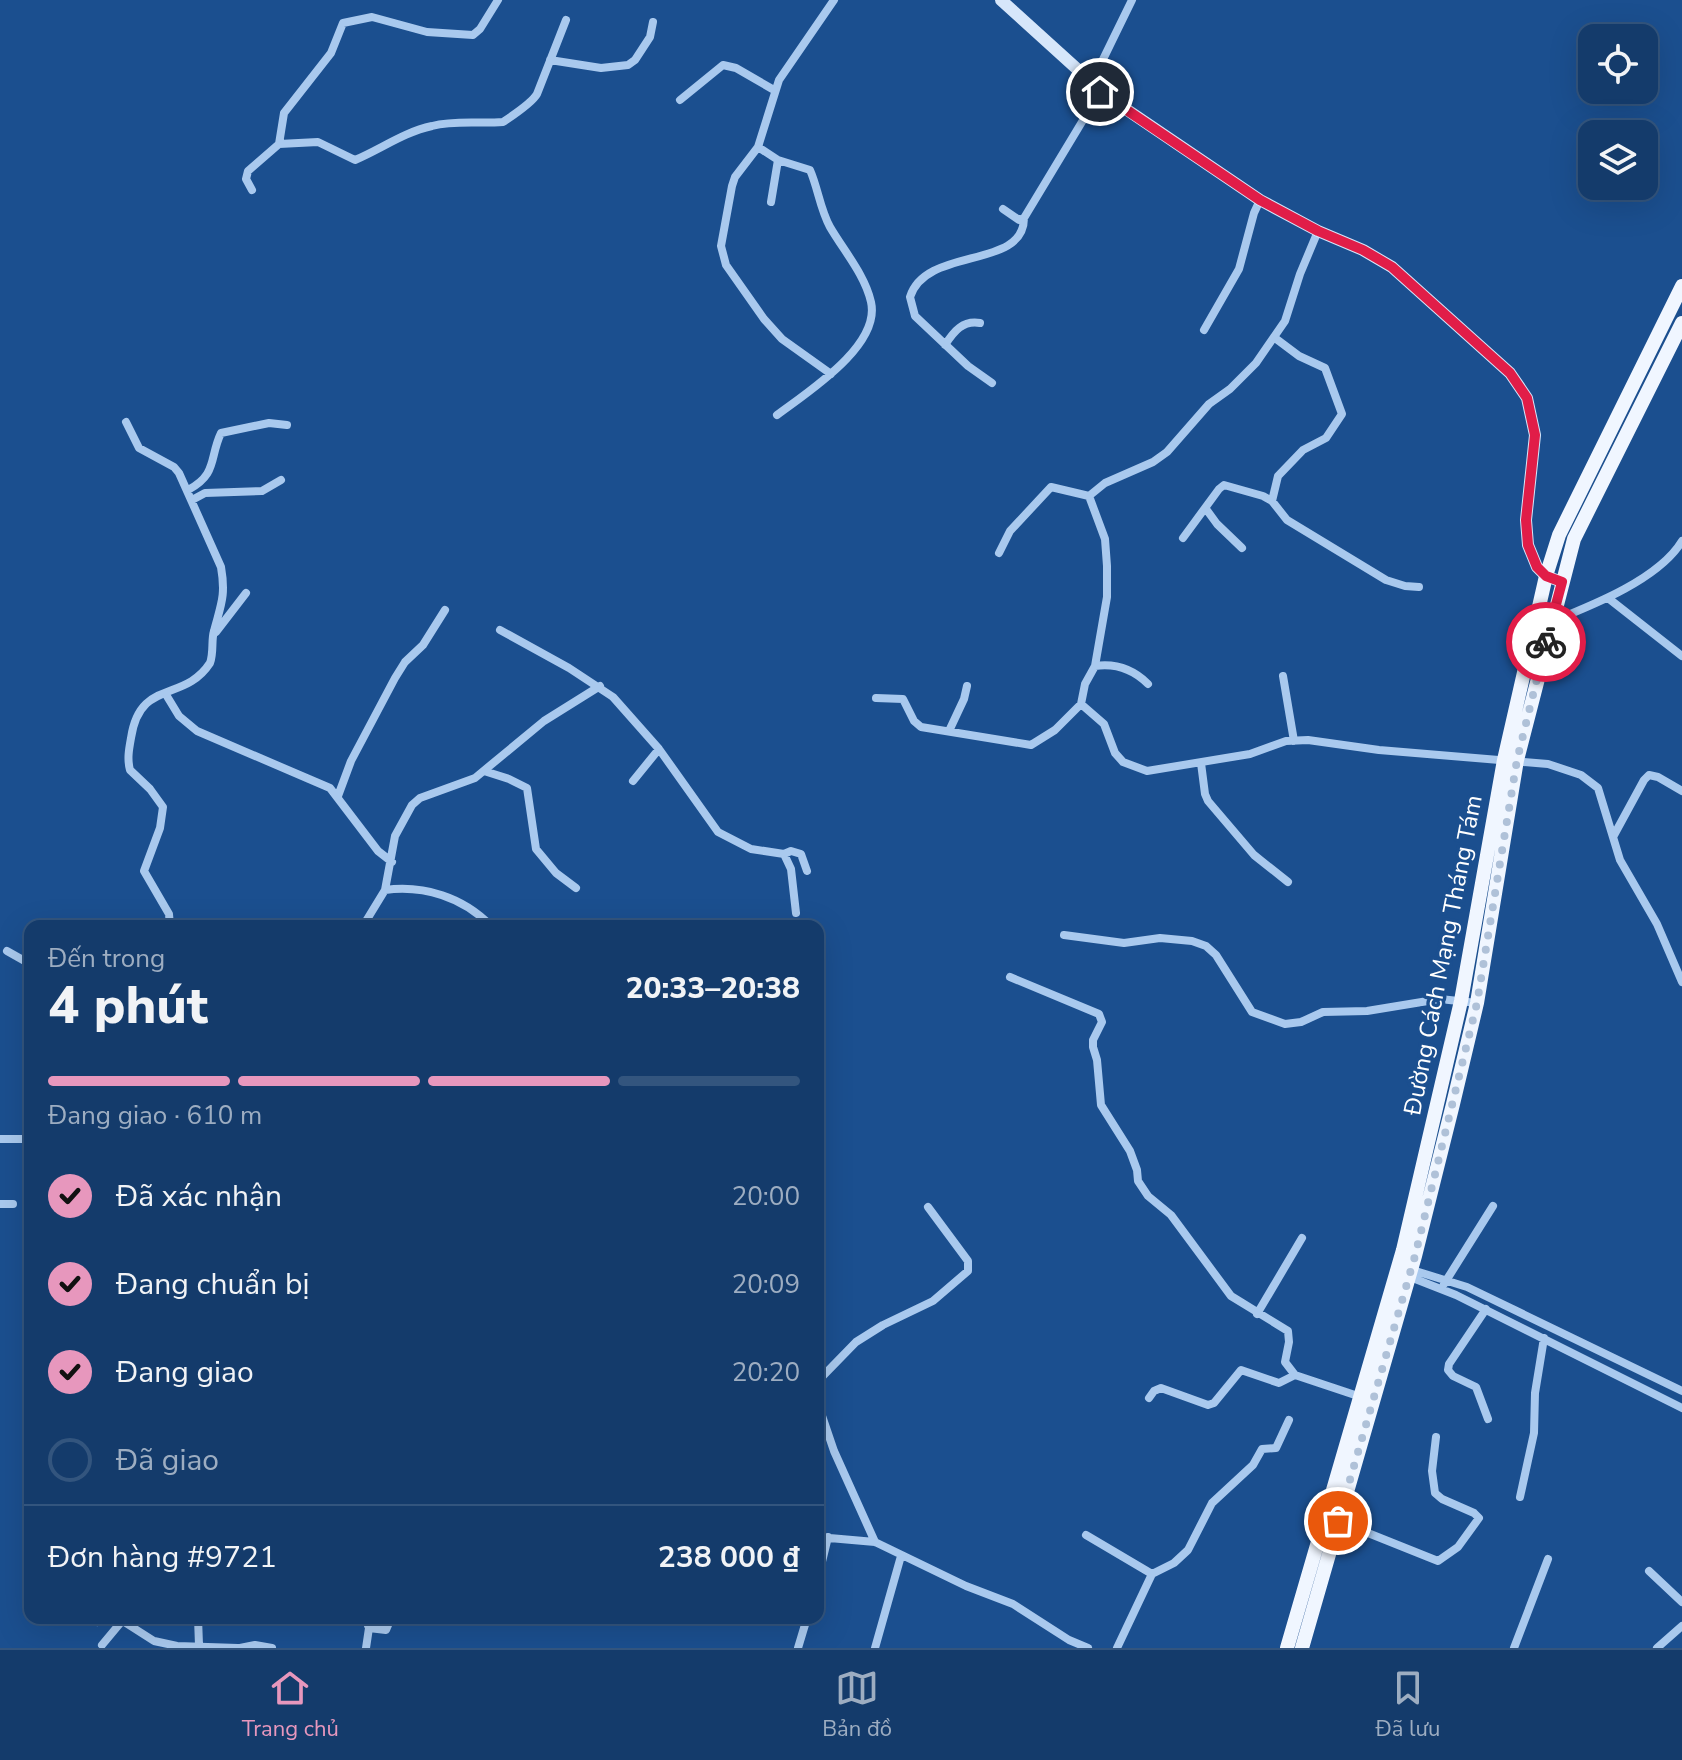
<!DOCTYPE html>
<html lang="vi">
<meta charset="utf-8">
<style>
:root{--surface:#143b6b;--page:#1d4271;--text:#f1f3f6;--muted:#9dadc1;--line:#33557e;--accent:#e797bd}
body{margin:0;font-family:"Nunito Sans",sans-serif;background:var(--page);color:var(--text);height:100vh;display:flex;flex-direction:column;font-size:30px;white-space:nowrap}
*{box-sizing:border-box;margin:0}
p{font-size:26px;color:var(--muted)}
.icon{flex:none;width:44px;height:44px;fill:none;stroke:currentColor;stroke-width:2;stroke-linecap:round;stroke-linejoin:round}
.map{position:relative;flex:1;overflow:hidden}
.panel{position:absolute;left:24px;top:920px;width:800px;height:704px;display:flex;flex-direction:column;background:var(--surface);border-radius:16px;box-shadow:0 8px 32px #0002,0 0 0 2px var(--line)}
.panel>*{flex:none}
.tools{position:absolute;left:1578px;top:24px;display:grid;gap:16px}
.tools a{display:grid;place-items:center;width:80px;height:80px;border-radius:16px;background:var(--surface);box-shadow:0 8px 32px #0002,0 0 0 2px var(--line);font-size:40px}
.pin{position:absolute;display:grid;place-items:center;width:68px;height:68px;color:#fff;margin:-34px;border:4px solid #fff;border-radius:50%;box-shadow:0 2px 8px #0007}
.courier{position:absolute;display:grid;place-items:center;width:80px;height:80px;margin:-40px;border:6px solid #e11d48;border-radius:50%;background:#fff;color:#222;box-shadow:0 2px 10px #0007}
.headline em{font-style:normal;font-weight:800}
.headline div{display:flex;flex-direction:column-reverse}
.headline{display:flex;align-items:center;justify-content:space-between;height:136px;padding:0 24px}
h1{font-size:52px;font-weight:800;line-height:60px}
.bar{display:grid;grid-template-columns:repeat(4,1fr);gap:12px 8px;align-content:center;height:96px;padding:0 24px}
.bar i{height:10px;border-radius:6px;background:var(--line)}
.bar .active{background:var(--accent)}
.bar p{grid-column:span 4}
.line{display:flex;align-items:center;gap:20px;padding:0 24px;border-top:2px solid var(--line)}
.line div{flex:1}
ol{padding:0 24px;list-style:none}
li{display:flex;align-items:center;gap:24px;height:88px}
li p{margin-inline-start:auto}
li .icon{padding:8px;border-radius:50%;background:var(--accent);color:#111;stroke-width:4}
li:last-child{color:var(--muted)}
li i{width:44px;height:44px;border:4px solid var(--line);border-radius:50%}
.menu{display:flex;justify-content:space-around;align-items:center;height:112px;border-top:2px solid var(--line);background:var(--surface);font-size:22px;color:var(--muted)}
.menu a{display:grid;justify-items:center;gap:4px}
.menu .active{color:var(--accent)}
.map>svg:first-child{display:block}
</style>
<div class="map">
<svg width="1682" height="1648" viewBox="0 0 1682 1648">
<rect width="100%" height="100%" fill="#1b4f8f"/>
<g fill="none" stroke-linecap="round" stroke-linejoin="round">
<path stroke="#a9c9ee" stroke-width="8" d="M550,60l51,8 27,-3 7,-5 15,-23 3,-15
M1091,84l41,-84
M680,100l43,-35 13,3 38,22
M279,144l5,-31 47,-60 12,-30 29,-6 55,15 46,3 7,-6 18,-29
M758,147l20,13 32,10c8,18 10,39 20,57 14,24 35,48 41,75 10,44 -65,91 -94,113
M252,190l-6,-11 2,-8 31,-27 39,-2 37,18c26,-11 49,-28 77,-34 23,-6 47,-2 71,-4 9,-6 29,-19 34,-28l29,-74
M771,202l7,-42
M1003,209l16,11 5,-2 76,-126
M1204,330l35,-61 15,-56 6,-13
M945,345c9,-14 18,-25 35,-22
M831,374l-49,-35 -18,-20 -38,-54 -5,-19 11,-60 3,-9 23,-30 21,-67 55,-80
M992,383l-24,-17 -53,-50 -5,-19c16,-51 114,-27 114,-79
M126,422l13,26 35,19 5,6 42,94c5,29 0,37 -7,64 -3,10 0,21 -4,32 -26,40 -70,15 -79,75 -2,11 -4,21 -1,32l20,19 13,18 -3,21 -16,43 25,43 1,12
M188,490c30,-16 21,-32 33,-57l48,-10 18,2
M1089,496l16,-13 48,-21 14,-10 42,-48 21,-15 26,-26 29,-42 15,-47 18,-43
M192,500l13,-7 57,-2 19,-11
M1272,501l6,-25 25,-26 23,-12 16,-24 -17,-46 -26,-12 -24,-18
M1206,509l11,15 25,24
M1183,538l36,-49 5,-4 39,11 9,5 15,19 99,60 19,6 14,1
M999,553l11,-22 41,-44 38,9
M1608,598l74,58
M1553,621c40,-16 106,-42 129,-80
M500,630l69,38 44,29 46,52 59,83 33,17 33,5 7,15 5,44
M216,632l30,-39
M1095,666c21,-3 38,3 53,18
M1283,676l11,65
M165,693l14,23 18,15 133,57 48,63 14,11
M876,698l27,1 11,22 7,6 110,18 24,-15 26,-26 4,-20 10,-18 12,-69v-31l-2,-27 -16,-43
M1081,704l23,20 11,29 8,9 24,9 103,-17 36,-13 22,-1 71,10 169,14 33,11 17,13 22,72 37,64 25,58
M949,731l15,-32 3,-13
M1201,763l4,31 3,7 46,54 34,27
M484,771l25,8 18,9 9,61 20,24 20,15
M633,781l26,-32
M338,796l13,-35 44,-83 10,-16 18,-17 22,-35
M1613,837l31,-57 5,-5 9,2 24,14
M784,854l7,-3 10,3 6,17
M385,890c39,-5 78,7 106,36
M363,926l22,-36 10,-54 17,-31 8,-7 55,-20 69,-57 56,-35
M1064,935l60,8 36,-5 32,3 14,5 10,9 36,57 33,12 16,-2 22,-10 44,-1 73,-12 37,4
M7,951l23,13
M1010,977l89,37 3,8 -9,18v7l4,13 4,45 29,46 7,19 1,11 10,15 23,19 60,81 57,35 1,11 -4,20 10,13 66,22
M0,1139h30
M0,1204h13
M1409,1269l58,18 215,104
M1405,1275l51,20 226,113
M1444,1284l49,-78
M1486,1309l-37,55 -1,6 5,6 23,11 12,32
M1257,1314l45,-76
M818,1381l38,-39 27,-17 50,-24 35,-30v-10l-40,-54
M1149,1398l5,-7 7,-3 47,17 6,-2 27,-33 38,13 16,-8
M818,1404l16,47 41,91
M1520,1497l14,-64 1,-40 9,-55
M1338,1521l100,40 20,-14 21,-29 -5,-5 -32,-14 -7,-6 -3,-22 4,-34
M1086,1535l66,39
M818,1537l57,5 91,44 47,18 56,36 19,8
M1649,1571l33,31
M818,1578l10,-41
M118,1618l36,23 23,5 61,2
M198,1618l1,27
M365,1618l4,10 -3,20
M97,1622l2,-4
M369,1628l17,2 5,-12
M102,1645l20,-24
M240,1648l15,-3 17,3
M798,1648l9,-30
M875,1648l26,-92
M1117,1648l35,-74 22,-11 14,-13 24,-47 41,-38 9,-16 14,-1 13,-28
M1514,1648l34,-89
M1657,1648l25,-22"/>
<path stroke="#d6e6fa" stroke-width="12" d="M1001,0l107,97 152,103 58,31 45,19 29,17 118,106 17,25 8,37 -9,85 2,25 9,22 9,9 16,6"/>
<path stroke="#f0f6ff" stroke-width="14" d="M1287,1648l116,-398 58,-249 43,-241 42,-184 13,-41 123,-249
M1302,1648l113,-392 38,-152 24,-101 40,-243 57,-221 108,-216"/>
</g>
<g fill="none" stroke-linecap="round" stroke-linejoin="round">
<path stroke="#afc1d8" stroke-width="8" stroke-dasharray="0 14.4" d="M1338,1521l77,-265 62,-253 40,-243 29,-118"/>
<path stroke="#e11d48" stroke-width="10" d="M1100,92l160,108 58,31 45,19 29,17 118,106 17,25 8,37 -9,85 2,25 9,22 9,9 16,6 -16,60"/>
</g>
<g text-anchor="middle" stroke-width="7" stroke-linejoin="round" paint-order="stroke">
<g font-size="24" fill="#fff" stroke="#1b4f8f">
<text transform="translate(1443 955) rotate(-79)" y="8">Đường Cách Mạng Tháng Tám</text>
</g>
</g>
</svg>
<div class="tools">
<a><svg class="icon" aria-label="locate" viewBox="0 0 24 24"><circle cx="12" cy="12" r="6"/><path d="M12 2v4M12 18v4M2 12h4M18 12h4"/></svg></a>
<a><svg class="icon" aria-label="layers" viewBox="0 0 24 24"><path d="M12 4l9 5-9 5-9-5zM3 14l9 5 9-5"/></svg></a>
</div>
<div class="pin" style="left:1338px;top:1521px;background:#ea580c"><svg class="icon" aria-label="bag" viewBox="0 0 24 24"><path d="M5 8h14l-1 12H6zM9 8a3 3 0 0 1 6 0"/></svg></div>
<div class="pin" style="left:1100px;top:92px;background:#1f2937"><svg class="icon" aria-label="home" viewBox="0 0 24 24"><path d="M3 11l9-7 9 7M6 9v11h12V9"/></svg></div>
<div class="courier" style="left:1546px;top:642px"><svg class="icon" aria-label="bike" viewBox="0 0 24 24"><circle cx="6" cy="16" r="4"/><circle cx="18" cy="16" r="4"/><path d="M6 16l4-8h5l3 8M10 8l3 8H6M13 5h3"/></svg></div>
<section class="panel">
<div class="headline"><div><h1>4 phút</h1><p>Đến trong</p></div><em>20:33–20:38</em></div>
<div class="bar"><i class="active"></i><i class="active"></i><i class="active"></i><i></i><p>Đang giao · 610 m</p></div>
<ol>
<li><svg class="icon" aria-label="check" viewBox="0 0 24 24"><path d="M5 12l5 5 9-10"/></svg>Đã xác nhận<p>20:00</p></li>
<li><svg class="icon" aria-label="check" viewBox="0 0 24 24"><path d="M5 12l5 5 9-10"/></svg>Đang chuẩn bị<p>20:09</p></li>
<li><svg class="icon" aria-label="check" viewBox="0 0 24 24"><path d="M5 12l5 5 9-10"/></svg>Đang giao<p>20:20</p></li>
<li><i></i>Đã giao</li>
</ol>
<div class="line" style="height:104px"><div>Đơn hàng #9721</div><b>238 000 ₫</b></div>
</section>
</div>
<nav class="menu">
<a class="active"><svg class="icon" aria-label="home" viewBox="0 0 24 24"><path d="M3 11l9-7 9 7M6 9v11h12V9"/></svg>Trang chủ</a>
<a><svg class="icon" aria-label="map" viewBox="0 0 24 24"><path d="M3 6l6-2 6 2 6-2v14l-6 2-6-2-6 2zM9 4v14M15 6v14"/></svg>Bản đồ</a>
<a><svg class="icon" aria-label="saved" viewBox="0 0 24 24"><path d="M7 4h10v16l-5-4-5 4z"/></svg>Đã lưu</a>
</nav>
